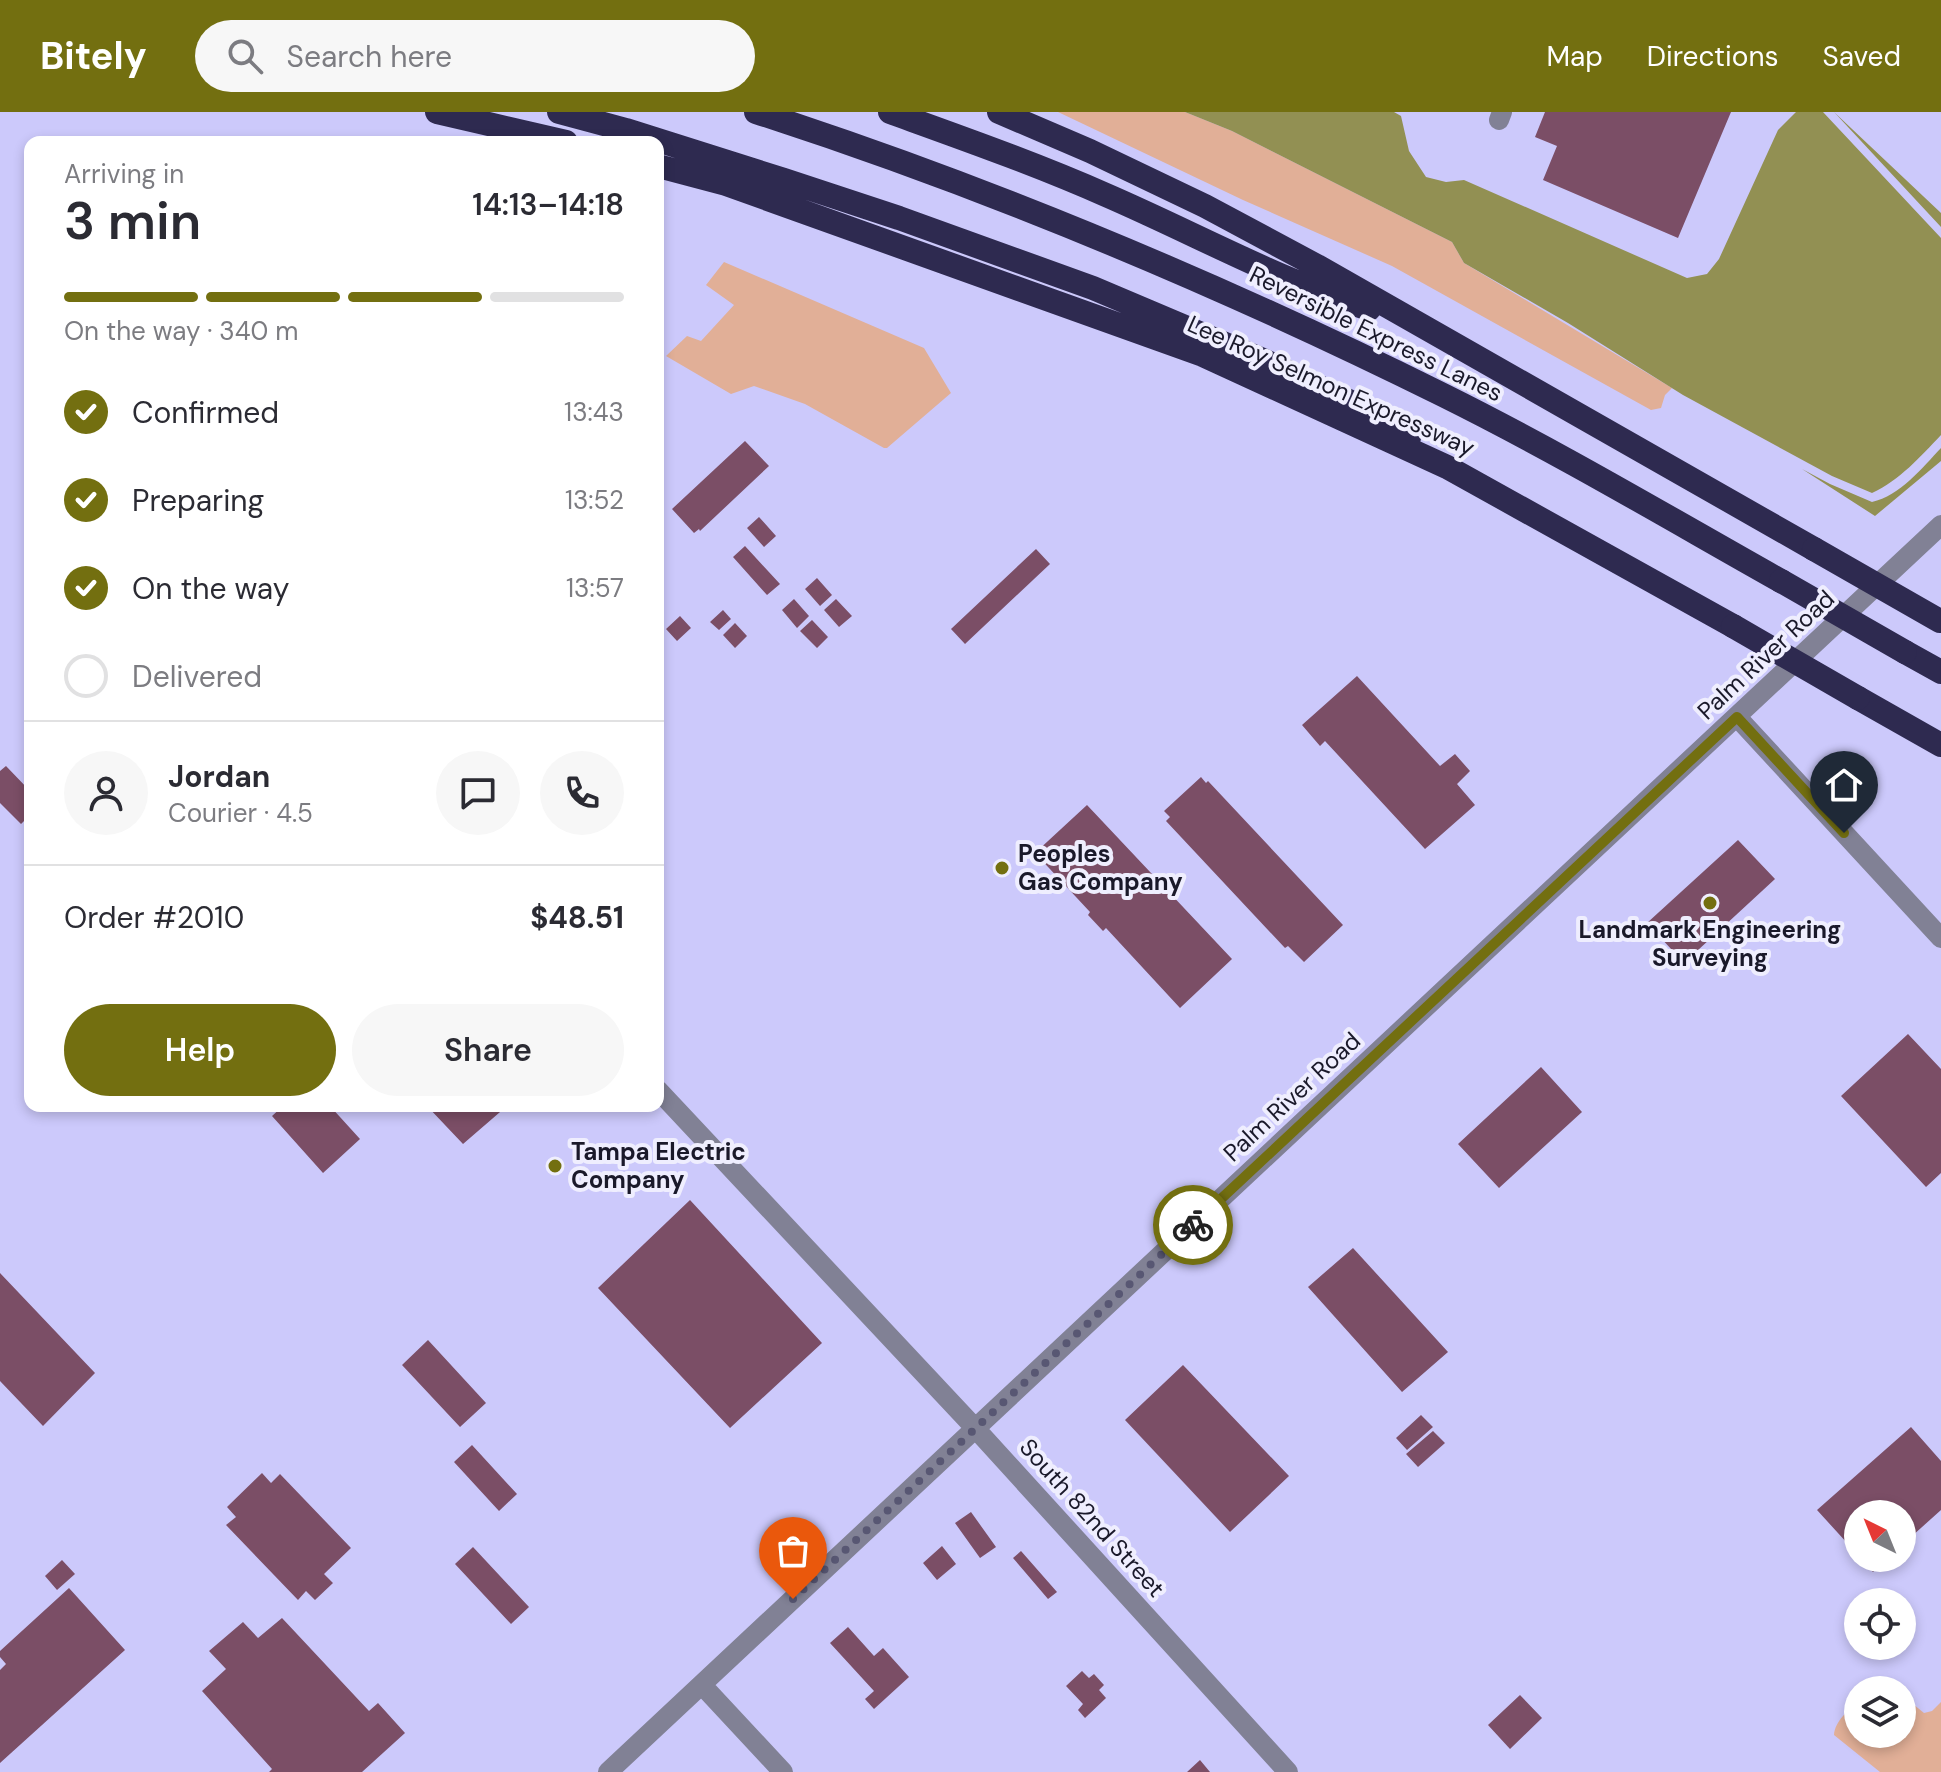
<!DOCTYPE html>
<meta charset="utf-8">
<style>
:root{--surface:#fff;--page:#f7f7f7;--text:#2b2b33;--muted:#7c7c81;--line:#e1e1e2;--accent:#736f10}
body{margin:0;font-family:"DM Sans",sans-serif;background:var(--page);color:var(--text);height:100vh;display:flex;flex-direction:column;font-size:30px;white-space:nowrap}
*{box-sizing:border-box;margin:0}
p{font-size:26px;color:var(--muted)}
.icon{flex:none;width:44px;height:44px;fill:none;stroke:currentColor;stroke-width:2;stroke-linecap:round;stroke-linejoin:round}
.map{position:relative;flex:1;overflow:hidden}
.side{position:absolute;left:24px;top:24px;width:640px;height:976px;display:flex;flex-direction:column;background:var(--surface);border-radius:16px;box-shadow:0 4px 12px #0003}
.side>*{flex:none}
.needle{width:52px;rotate:317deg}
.buttons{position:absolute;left:1844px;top:1388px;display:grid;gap:16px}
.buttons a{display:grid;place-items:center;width:72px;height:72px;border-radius:50%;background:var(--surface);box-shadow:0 4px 12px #0003;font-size:40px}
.pin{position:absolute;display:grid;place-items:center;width:68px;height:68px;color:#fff;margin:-82px -34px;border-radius:50% 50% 50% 0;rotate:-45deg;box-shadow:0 0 8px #0007}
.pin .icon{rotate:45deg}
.courier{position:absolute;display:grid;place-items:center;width:80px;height:80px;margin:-40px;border:6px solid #736f10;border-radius:50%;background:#fff;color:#222;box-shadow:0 2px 10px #0007}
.head em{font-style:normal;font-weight:600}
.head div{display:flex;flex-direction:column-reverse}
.head{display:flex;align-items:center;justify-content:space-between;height:136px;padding:0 40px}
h1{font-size:52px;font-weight:600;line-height:60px}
.bar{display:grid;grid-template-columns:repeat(4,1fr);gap:12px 8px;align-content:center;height:96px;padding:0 40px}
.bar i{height:10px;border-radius:6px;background:var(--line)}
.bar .selected{background:var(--accent)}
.bar p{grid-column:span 4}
.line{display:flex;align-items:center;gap:20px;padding:0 40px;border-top:2px solid var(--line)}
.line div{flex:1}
.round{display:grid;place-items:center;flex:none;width:84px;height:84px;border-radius:42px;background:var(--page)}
ol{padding:0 40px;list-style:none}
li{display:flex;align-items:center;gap:24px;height:88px}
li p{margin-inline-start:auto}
li .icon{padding:8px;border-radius:50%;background:var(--accent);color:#fff;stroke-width:4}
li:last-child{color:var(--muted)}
li i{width:44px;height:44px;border:4px solid var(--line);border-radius:50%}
.primary-button{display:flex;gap:16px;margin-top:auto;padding:16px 40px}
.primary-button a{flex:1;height:92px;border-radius:48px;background:var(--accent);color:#fff;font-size:32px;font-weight:600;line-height:92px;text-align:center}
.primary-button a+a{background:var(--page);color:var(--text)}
header{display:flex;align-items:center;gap:48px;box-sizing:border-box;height:112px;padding:0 40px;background:var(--accent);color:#fff}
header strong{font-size:38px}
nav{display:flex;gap:44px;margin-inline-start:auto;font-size:28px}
.search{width:560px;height:72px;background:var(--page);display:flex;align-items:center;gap:20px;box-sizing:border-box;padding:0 28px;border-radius:44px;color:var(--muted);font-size:30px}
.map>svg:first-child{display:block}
</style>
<header>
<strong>Bitely</strong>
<div class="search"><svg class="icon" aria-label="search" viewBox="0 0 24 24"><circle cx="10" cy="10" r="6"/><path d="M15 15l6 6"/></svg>Search here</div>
<nav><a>Map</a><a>Directions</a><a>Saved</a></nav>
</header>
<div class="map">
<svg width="1941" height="1660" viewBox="0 0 1941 1660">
<rect width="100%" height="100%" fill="#ccc9fb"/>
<path fill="#e1af97" d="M1058,0h127l47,19 220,111 12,21 208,125 -7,7 -4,13 -10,2 -259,-144 -149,-66z
M724,150l200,86 27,45 -64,55h-3l-79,-44 -51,-18 -23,8 -65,-38 21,-20 14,5 33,-36 -28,-20z
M1902,1583l22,18 8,-2 9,-9v70h-61l-46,-37c1,-14 14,-24 24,-34v33h44z"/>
<path fill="#929053" d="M1185,0h209l7,4 8,35 17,26 20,5 18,-2 223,98 20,-4 12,-15 59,-129 18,-18h27l118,126v197c-21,22 -41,45 -69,58l-40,-17 -149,-81 -115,-72 -104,-60 -12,-21 -220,-111z
M1834,0l107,101v14z
M1941,336v13l-66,55 -73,-47 28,15 42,18c28,-6 50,-34 69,-54z"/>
<path fill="#7b4e66" d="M1545,0h186l-53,126 -135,-58 14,-34 -22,-9z
M745,329l24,25 -69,65 -1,-2 -5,4 -22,-24z
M759,405l17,19 -12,11 -17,-19z
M745,434l35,38 -13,11 -34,-38z
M1036,437l14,15 -85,80 -14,-15z
M817,466l15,17 -12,11 -15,-17z
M794,487l15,17 -12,12 -15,-18z
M836,487l16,17 -13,11 -15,-17z
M723,498l8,9 -12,11 -9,-8z
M680,504l11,12 -14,13 -11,-12z
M812,508l16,17 -11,11 -17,-17z
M735,511l12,13 -12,12 -12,-13z
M1357,564l83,90 15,-12 15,17 -13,13 18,21 -50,44 -100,-108 -5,5 -18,-21z
M6,654l24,25v24l-9,9 -21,-21v-32z
M1201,665l5,6 2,-2 135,144 -39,37 -16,-16 -3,2 -119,-127 4,-4 -6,-6z
M1087,693l145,154 -52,49 -74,-80 -3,3 -15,-16 2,-3 -55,-59z
M1738,728l37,39 -91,84 -37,-40z
M1908,922l33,35v104l-15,14 -85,-91z
M1541,955l41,45 -83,76 -41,-44z
M283,994h47l30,33 -37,34 -51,-57z
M427,994h80l-44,38z
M690,1088l132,143 -92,85 -132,-140z
M1353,1136l95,104 -46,40 -94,-105z
M0,1161l95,100 -52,53 -43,-45z
M428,1228l58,63 -26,24 -58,-62z
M1183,1253l106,111 -59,56 -105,-112z
M1421,1303l12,12 -26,23 -11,-12z
M1911,1315l30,34v49l-39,35v-31h-44v41l-41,-45z
M1433,1319l12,12 -27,24 -12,-13z
M472,1333l45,49 -18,17 -45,-49z
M262,1361l9,10 9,-9 71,74 -27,26 9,9 -18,17 -9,-9 -8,9 -72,-75 10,-8 -9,-10z
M971,1400l25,35 -16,11 -25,-35z
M942,1434l14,18 -19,16 -14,-17z
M473,1435l56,60 -18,17 -56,-60z
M1021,1439l36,41 -9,7 -35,-41z
M1860,1446h28l-15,14z
M62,1448l13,14 -18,16 -12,-14z
M69,1476l56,62 -125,113v-93l6,-6 -6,-7v-6z
M282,1506l87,93 9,-8 27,30 -43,39h-93l3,-3 -70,-78 24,-22 -17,-18 34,-29 15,16z
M848,1515l26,29 9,-8 26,29 -35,32 -9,-10 9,-8 -44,-48z
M1082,1559l7,7 5,-4 10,11 -5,5 7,8 -21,20 -7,-8 5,-6 -17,-18z
M1520,1583l22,23 -32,31 -22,-24z
M1200,1648l10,12h-23z"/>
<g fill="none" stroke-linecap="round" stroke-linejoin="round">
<path stroke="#818195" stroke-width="20" d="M1499,8l3,-8
M1737,605l204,221
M658,978l317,338 313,344
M702,1573l81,87
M608,1660l1333,-1247"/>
<path stroke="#2e2a50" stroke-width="24" d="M437,0l129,30
M559,0l67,18 158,50 115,38 194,70 170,72 115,55 31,23
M756,0c235,76 465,173 687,283 115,57 226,123 338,186
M890,0c72,26 146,52 216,83 88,38 172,85 263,114
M999,0l91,39 115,55 112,60 497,283
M658,54l68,18 477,171 244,112 286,159
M1905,540l36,20
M1858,586l83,47"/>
<path stroke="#2e2a50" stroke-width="24" d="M1814,437l126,72
M1781,469l124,71
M1733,514l125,72"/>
</g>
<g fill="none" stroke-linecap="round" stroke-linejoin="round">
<path stroke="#585773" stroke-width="8" stroke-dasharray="0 14.4" d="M793,1487l400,-374"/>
<path stroke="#736f10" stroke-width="10" d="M1193,1113l544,-508 107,116"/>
</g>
<g fill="#736f10" stroke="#efeefe" stroke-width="3">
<circle cx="1002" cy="756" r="8"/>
<circle cx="1710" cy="791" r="8"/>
<circle cx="555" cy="1054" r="8"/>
</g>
<g text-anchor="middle" stroke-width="8" stroke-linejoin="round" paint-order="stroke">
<g font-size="24" fill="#1a192a" stroke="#efeefe">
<text transform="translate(1376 222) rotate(26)" y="8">Reversible Express Lanes</text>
<text transform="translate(1331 274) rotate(24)" y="8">Lee Roy Selmon Expressway</text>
<text transform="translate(1766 543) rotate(-43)" y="8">Palm River Road</text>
<text transform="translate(1292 985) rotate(-43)" y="8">Palm River Road</text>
<text transform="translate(1092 1406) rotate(48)" y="8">South 82nd Street</text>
</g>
<g font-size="24" font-weight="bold" fill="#1a192a" stroke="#efeefe" text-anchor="start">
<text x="1018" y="750">Peoples<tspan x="1018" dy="28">Gas Company</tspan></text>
<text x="1710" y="826" text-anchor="middle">Landmark Engineering<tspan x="1710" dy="28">Surveying</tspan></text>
<text x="571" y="1048">Tampa Electric<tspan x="571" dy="28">Company</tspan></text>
</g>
</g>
</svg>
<div class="buttons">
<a><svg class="needle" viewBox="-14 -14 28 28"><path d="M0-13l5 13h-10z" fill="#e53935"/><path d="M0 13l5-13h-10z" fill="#7c7c81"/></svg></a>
<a><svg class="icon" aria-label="locate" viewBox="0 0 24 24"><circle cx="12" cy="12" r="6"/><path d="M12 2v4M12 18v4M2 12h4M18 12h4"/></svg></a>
<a><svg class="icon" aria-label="layers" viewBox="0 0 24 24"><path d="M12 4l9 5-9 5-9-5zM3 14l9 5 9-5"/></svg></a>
</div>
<div class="pin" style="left:793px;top:1487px;background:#ea580c"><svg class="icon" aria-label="bag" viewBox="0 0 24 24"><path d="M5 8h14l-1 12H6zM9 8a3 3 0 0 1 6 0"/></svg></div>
<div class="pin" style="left:1844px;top:721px;background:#1f2937"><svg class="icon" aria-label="home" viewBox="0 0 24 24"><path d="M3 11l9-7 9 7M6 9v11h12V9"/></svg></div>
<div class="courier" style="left:1193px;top:1113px"><svg class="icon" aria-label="bike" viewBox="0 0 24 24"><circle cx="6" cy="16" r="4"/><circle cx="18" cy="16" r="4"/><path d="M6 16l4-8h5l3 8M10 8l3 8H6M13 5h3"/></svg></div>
<section class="side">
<div class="head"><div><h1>3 min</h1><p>Arriving in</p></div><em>14:13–14:18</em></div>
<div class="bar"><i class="selected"></i><i class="selected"></i><i class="selected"></i><i></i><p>On the way · 340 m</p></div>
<ol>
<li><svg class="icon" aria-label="check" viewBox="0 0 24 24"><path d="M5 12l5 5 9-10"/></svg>Confirmed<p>13:43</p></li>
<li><svg class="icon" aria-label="check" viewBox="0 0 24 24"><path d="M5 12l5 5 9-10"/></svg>Preparing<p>13:52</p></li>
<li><svg class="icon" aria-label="check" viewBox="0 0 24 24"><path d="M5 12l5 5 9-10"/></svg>On the way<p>13:57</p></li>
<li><i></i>Delivered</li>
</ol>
<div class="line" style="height:144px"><a class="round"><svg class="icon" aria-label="person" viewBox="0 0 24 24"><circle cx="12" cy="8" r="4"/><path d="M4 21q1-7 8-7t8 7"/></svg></a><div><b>Jordan</b><p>Courier · 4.5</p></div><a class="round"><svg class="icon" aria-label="chat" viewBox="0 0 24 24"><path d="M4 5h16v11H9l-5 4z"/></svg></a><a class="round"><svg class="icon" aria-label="phone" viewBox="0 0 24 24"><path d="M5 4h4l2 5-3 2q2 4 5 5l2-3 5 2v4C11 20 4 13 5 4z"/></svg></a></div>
<div class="line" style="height:104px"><div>Order #2010</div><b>$48.51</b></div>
<div class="primary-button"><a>Help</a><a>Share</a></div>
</section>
</div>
